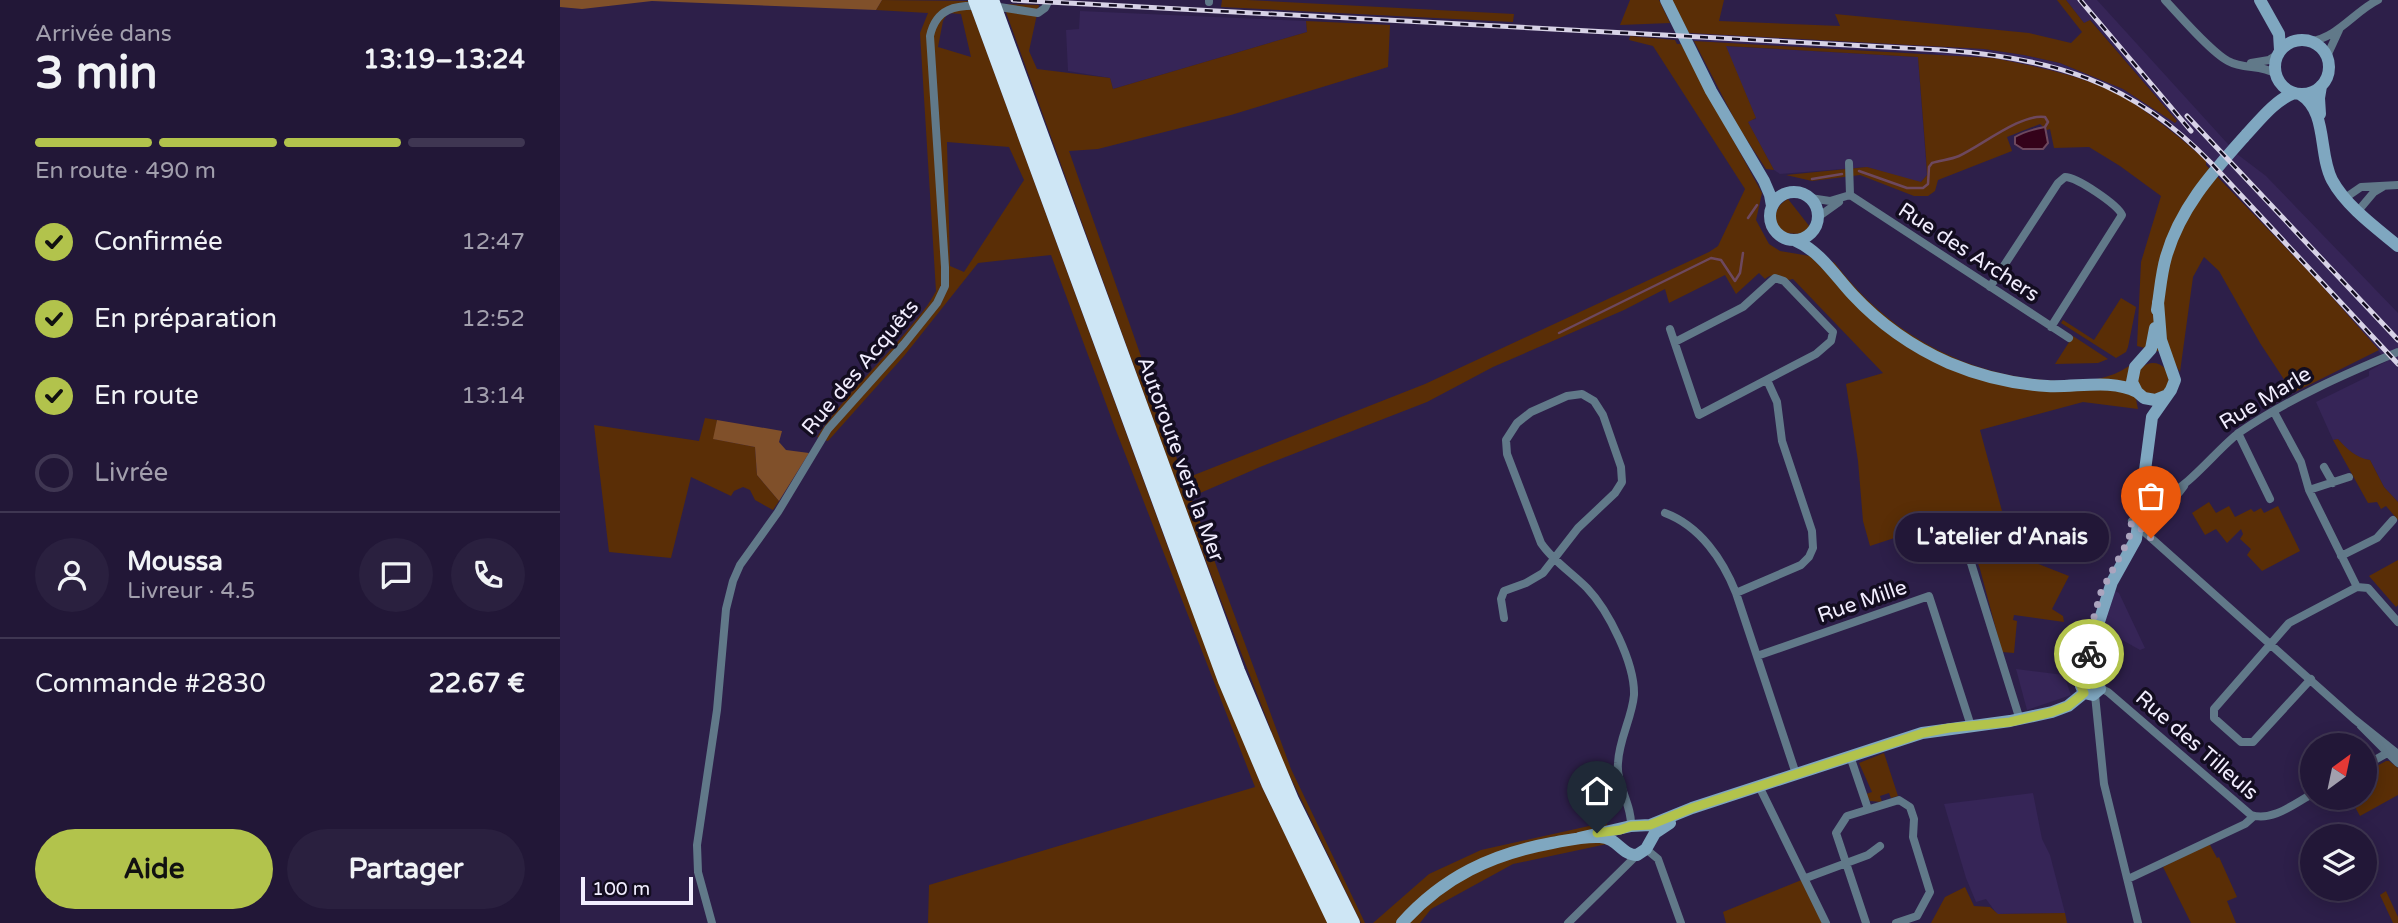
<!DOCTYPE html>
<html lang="fr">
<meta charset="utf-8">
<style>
:root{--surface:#221737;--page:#2a203f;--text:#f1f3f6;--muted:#a29fad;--line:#3f3652;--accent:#b2c34c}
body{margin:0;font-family:"Varela Round",sans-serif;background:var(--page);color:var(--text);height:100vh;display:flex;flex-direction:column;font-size:26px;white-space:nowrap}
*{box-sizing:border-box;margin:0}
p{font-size:23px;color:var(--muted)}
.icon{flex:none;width:38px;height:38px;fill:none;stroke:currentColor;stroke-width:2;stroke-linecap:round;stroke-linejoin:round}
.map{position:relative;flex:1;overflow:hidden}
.details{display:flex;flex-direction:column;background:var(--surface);width:560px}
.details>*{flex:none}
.needle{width:46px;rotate:33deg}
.controls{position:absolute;left:1740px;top:733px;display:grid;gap:14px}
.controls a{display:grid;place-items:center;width:77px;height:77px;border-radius:50%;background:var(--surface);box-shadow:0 4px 18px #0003,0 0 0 2px var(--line);font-size:35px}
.scale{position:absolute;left:21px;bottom:18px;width:112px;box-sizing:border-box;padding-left:7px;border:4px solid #f1edfe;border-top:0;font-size:19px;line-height:24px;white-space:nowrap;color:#f1edfe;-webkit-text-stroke:5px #130d20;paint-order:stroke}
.pin{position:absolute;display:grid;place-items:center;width:60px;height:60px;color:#fff;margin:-72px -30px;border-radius:50% 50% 50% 0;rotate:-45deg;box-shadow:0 0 7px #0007}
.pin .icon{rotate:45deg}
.courier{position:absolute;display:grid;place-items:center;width:70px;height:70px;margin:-35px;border:5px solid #b2c34c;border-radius:50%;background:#fff;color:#222;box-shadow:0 2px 9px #0007}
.bubble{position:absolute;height:49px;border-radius:24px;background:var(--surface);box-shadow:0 4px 18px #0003,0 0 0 2px var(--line);font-size:23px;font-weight:800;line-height:49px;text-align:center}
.summary em{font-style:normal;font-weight:800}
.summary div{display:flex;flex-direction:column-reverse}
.summary{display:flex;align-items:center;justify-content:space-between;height:119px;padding:0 35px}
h1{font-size:46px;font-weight:800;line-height:52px}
.bar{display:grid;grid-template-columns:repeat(4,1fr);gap:10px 7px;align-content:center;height:84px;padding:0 35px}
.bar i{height:9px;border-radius:5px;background:var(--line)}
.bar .on{background:var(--accent)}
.bar p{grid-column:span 4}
.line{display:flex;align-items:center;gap:18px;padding:0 35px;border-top:2px solid var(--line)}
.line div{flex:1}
.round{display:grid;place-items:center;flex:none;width:74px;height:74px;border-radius:37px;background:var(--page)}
ol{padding:0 35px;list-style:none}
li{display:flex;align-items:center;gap:21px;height:77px}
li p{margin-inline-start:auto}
li .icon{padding:7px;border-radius:50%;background:var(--accent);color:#111;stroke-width:4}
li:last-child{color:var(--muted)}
li i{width:38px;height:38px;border:4px solid var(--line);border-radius:50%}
.primary-button{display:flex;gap:14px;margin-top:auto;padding:14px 35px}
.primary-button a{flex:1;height:80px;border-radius:42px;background:var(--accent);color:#111;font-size:28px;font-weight:800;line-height:80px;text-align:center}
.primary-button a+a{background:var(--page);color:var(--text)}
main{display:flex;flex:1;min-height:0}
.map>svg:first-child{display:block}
</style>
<main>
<section class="details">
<div class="summary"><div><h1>3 min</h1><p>Arrivée dans</p></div><em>13:19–13:24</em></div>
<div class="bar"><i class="on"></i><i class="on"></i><i class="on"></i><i></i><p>En route · 490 m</p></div>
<ol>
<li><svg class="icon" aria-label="check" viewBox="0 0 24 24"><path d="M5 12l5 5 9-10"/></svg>Confirmée<p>12:47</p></li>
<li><svg class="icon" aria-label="check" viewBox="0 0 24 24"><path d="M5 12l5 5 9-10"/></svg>En préparation<p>12:52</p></li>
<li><svg class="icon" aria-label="check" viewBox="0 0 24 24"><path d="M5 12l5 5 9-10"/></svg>En route<p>13:14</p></li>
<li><i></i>Livrée</li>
</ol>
<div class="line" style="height:126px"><a class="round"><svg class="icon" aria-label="person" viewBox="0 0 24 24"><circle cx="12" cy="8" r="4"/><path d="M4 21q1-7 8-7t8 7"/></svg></a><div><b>Moussa</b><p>Livreur · 4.5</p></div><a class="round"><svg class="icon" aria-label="chat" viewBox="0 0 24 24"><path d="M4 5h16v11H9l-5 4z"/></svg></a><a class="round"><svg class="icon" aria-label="phone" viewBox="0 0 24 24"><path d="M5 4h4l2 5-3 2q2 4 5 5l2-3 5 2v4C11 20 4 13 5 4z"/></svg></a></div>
<div class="line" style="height:91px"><div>Commande #2830</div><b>22.67 €</b></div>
<div class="primary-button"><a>Aide</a><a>Partager</a></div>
</section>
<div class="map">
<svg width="1838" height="923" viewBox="0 0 1838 923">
<rect width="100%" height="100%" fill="#2d1f49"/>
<path fill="#362557" d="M1506,0h31l140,154 29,22 132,137v189l-14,-15 -14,-27 -8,-1 -15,-9 -9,-11 -5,1 -17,-38 53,-26v-5l18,-10 -73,-84 -132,-139 -47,-34 -201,-51 -240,-12 -5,-8 295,16 40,6 36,8 63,26 52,34 2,-2 -86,-101 -7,3z
M520,11l226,10 1,11 -194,57 -3,-11 -42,-7 -2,-41 13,-1z
M1165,46l193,11 9,118 -6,7h-5l-49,-15 -87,7 -6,-4 -27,-49 9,-2z
M1555,591l4,2 26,55 -5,2 -37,-21z
M1456,669l48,6 7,20 -44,15z
M1473,793l9,46 8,16 15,58 -68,1 -11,-15 -10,3 -10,-24 -22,-74z"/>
<path fill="#5a2e06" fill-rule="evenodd" d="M322,0l86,1 205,560 88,224 67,138h-400l1,-38 326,-98 -140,-359 -64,-173 -73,8 -74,93 -76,85 -11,-4c26,-40 63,-73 93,-110 10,-12 19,-22 26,-36l-16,-258 8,-20 -52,-3zM388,13l13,1 10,43 -33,-10 5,-26zM387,142l62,5 15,33 -60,92 -14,-6z
M662,0h25l267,14 -1,8 -292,-15z
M1070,0h29l11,23 -50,2z
M1112,0h52l-5,21 121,5 -5,-12 194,19 42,10 11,-11 -25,-32h9l18,23 6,-3 87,101 -2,2 -52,-34 -63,-26 -36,-8 -40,-6 -295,-16z
M443,4l36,1 -10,46 8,18 73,9 3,11 194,-57 -1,-11 84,4 -2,42 -157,48 -133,34 -29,2 115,328 241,-95 284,-132 9,-6 27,-57 -92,-143 -24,-6 1,-4 45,4 2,4h4l81,149 -6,27 13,24 11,7 30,5 13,13 11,-7c54,72 133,115 223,119 26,1 50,0 72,-15l9,43 -55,-7 -103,28 35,129 13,1 41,16 -17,33 11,7 1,6 -50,-7 -1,5 4,1 -3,32 -12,-1 -22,-83 -19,-53 -91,30 -7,-25 -5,-60 -12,-77 37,-11 -90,-94 -5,1c-8,-5 -16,-7 -23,-1l-6,-6 -23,21 -11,-19 -56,28 -4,-14 -41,21 -131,57 -66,35 -167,65 -69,30 100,272 74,154h-4l-77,-159 -101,-262z
M1134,41l298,17c43,8 106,20 143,46 25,18 49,36 71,57v4l108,112 65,73 -86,43 -33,-50 -41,-72 -15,-14 -11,20 -13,95 -11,-18 -32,-8 4,-84 20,-66 -41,-30 -31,-19 -35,1 -4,-19 -3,1 -7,-6 -33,13 5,14 -74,29 -3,11 -7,5h-14l-54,-21 -48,6 -26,-6 81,-8 54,15 6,-7 -1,-18 -8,-100 -192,-11 30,72 -8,4 26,48 -8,-1 -27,-41z
M1228,199l22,28 -9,7 -16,-1c-14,-10 -12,-26 3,-34z
M1561,298l15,9 -8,40 -2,5 -10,6 -55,-35 2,-3 31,20z
M1513,336l35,23 -10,4 -43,1z
M1577 379a16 16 0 1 1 32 0a16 16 0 1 1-32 0Z
M145,418l12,2 -3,19 41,8 2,28 22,26 -6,9 -18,-10 -5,-10 -7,-3 -9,4 -3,5 -40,-19 -20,81 -62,-6 -15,-127 105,16z
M1778,439c9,10 18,19 32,21l14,27 14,15v18l-12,-14 -5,3 -4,-7 -9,1 -35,-63z
M1649,502l7,11 13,-7 6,11 16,-8 3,3 7,-4 3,5 14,-7 22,45 -38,20 -15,-16 4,-6 -11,-10 3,-5 -2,-5 -14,14 -11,-14 -11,6 -13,-22z
M1838,560v45l-2,2 -27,-31z
M1324,753l14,43 -7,2 -2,-5 -9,3 2,6 -12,-1 -4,-7 6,-2 -13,-29z
M1826,761h3l9,7v27l-38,21 -10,-18h14v-25z
M1047,822v22l-94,20 -82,45 -11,14h-47l56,-49 52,-24z
M1649,843l8,15 2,-1 18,40 -10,4 9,22h-45l-28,-56z
M1244,879l20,44h-98l-3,-11z
M1405,887l9,19 16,1 8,7 67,-1 2,10h-136l14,-26z
M1826,891l12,26v6h-5l-13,-28z"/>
<path fill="#80502a" d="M0,0h322l-6,10 -224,-9 -70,8 -22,-2z
M157,420l65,11 -3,11 7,8 23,3 -30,48 -22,-26 -2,-28 -42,-8z"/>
<path fill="#34021a" stroke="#6d485e" stroke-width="2" d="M1485,127l3,16 -5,6h-20l-8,-5v-7c10,-6 19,-8 30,-10z"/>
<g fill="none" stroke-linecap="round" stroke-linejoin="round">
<path stroke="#6d485e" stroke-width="2.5" d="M1299,171l48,17h16l5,-4 1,-17 3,-4c8,-3 18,-3 27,-7 22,-10 63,-43 86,-39l3,5 -3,5
M1252,179l30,-5
M1188,218l9,-13
M999,333l152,-75 10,2 14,21 5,-8 3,-20"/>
<path stroke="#617989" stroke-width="8" d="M1605,0c15,16 46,52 63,61 16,9 33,3 48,13
M649,2v-2
M433,6l45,7 7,-5 4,-8
M1751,41c26,-3 44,-30 67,-41
M1767,56l12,-26
M1691,63l18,-3 8,-5
M1289,163l1,32
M1290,195l219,143
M1250,198l20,3 20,-6
M1785,198l16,-11 37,-2
M1798,211l16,-19 10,-6
M1258,217l21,-15
M1430,287l68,-104 7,-6c12,0 53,28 57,38l-71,112
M1110,329l29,86 117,-61 15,-13 2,-9 -49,-51 -9,-3 -32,29 -68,35
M1714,412l27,50 8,28 48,97 -68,36 -75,86v9l27,24h12l58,-63
M1678,433l32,66
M1764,467l9,16
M1577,486c10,1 19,11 30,8 20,-5 53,-48 73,-62 48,-33 105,-58 158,-80
M1749,490l40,-13
M1575,500c23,3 35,7 49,-14
M1105,513c35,13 58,47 71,80l65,-28 8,-8 4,-9 -1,-17 -30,-90 -5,-39 -10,-22
M1572,521l222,198 44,35
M1406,547l54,173
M1781,556l36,-18 16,-18
M1797,587l11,1 30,34
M1176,593l60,181
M944,618l-3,-19 3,-8 22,-8 17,-10 35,-45 37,-35 7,-11 -1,-15 -18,-52 -9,-14 -12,-7 -15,2 -36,16 -14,11 -11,17 1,14 34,89c12,18 30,29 46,45 21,22 48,75 47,107 -2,23 -15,44 -16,68 -2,22 14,41 13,63
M1197,656l172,-60 42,130
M1540,688l8,4 143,123c21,7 43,-11 61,-21
M1535,695l9,89 34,139
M1801,726l37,37
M1290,756l18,53
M1804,766l25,-14
M1199,786l67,137
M1086,849l12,10 23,64
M1246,878l62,-23 12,-9
M1568,879l117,-55 9,-8
M152,923l-14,-51 -1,-27 20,-135 9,-101 7,-28 7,-16 38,-53 50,-83 76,-85 33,-41 8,-17v-19l-15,-231c6,-28 26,-31 50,-30
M1008,923l69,-68
M1306,923l-30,-90 11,-17 52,-16 11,7 4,12 -1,18 17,55 -13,24 -21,7"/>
<path stroke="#7fa7c0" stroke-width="12" d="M1106,0l45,91 53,90 6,14 2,11
M1700,0l19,34 1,16
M1715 67a27 27 0 1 1 54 0a27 27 0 1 1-54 0Z
M1740,94c28,17 18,59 32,86 14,26 43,47 66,66
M1760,114l-1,-16 2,-12
M1210 216a24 24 0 1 1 48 0a24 24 0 1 1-48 0Z
M1236,241c24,10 40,36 57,54 27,29 60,52 96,68 31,13 64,21 98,23 28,2 64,-8 90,6
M1597,310c3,-18 4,-36 9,-53 14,-49 46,-84 79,-121 14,-15 30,-36 49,-43
M1595,328l-4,21 -16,18 -3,15 5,10 7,6 11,2 10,-4
M1524,693l9,2 7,-6 -7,-23 4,-38 15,-46 24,-43 16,-122 19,-27 4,-10 -14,-40 -3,-38
M1524,693l-3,-7 8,-13v-11
M1019,838l52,-12 19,-1 42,-17 230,-75 88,-12 42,-9 16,-6 16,-13
M842,923c41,-46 90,-69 150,-80 16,-3 32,-7 48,-6 18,1 21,18 37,18l9,-6 9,-16 15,-10"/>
<path stroke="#cee6f5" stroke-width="16" d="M416,0l250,681 43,102 67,140
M431,0l246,671 54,129 61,123"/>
<g stroke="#d7d2e6" stroke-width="5">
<path id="rail" d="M453,0l929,50c111,8 190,31 269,113l187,201
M1520,0l111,131
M1627,116l211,224"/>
</g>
<use href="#rail" stroke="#130d20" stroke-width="2.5" stroke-dasharray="8" stroke-linecap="butt"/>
</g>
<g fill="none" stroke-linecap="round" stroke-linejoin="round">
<path stroke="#aca5bf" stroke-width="7" stroke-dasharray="0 12.6" d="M1529,654l3,-30 9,-32 28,-53 8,-53 6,1 -5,39 13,12"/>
<path stroke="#b2c34c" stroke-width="9" d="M1037,833l23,-3 11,-4 19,-1 42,-17 231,-75 26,-5 61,-6 42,-10 16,-6 16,-13 -3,-7 8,-13v-19"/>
</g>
<g text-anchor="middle" stroke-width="7" stroke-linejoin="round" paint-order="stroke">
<g font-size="21" fill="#f1edfe" stroke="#130d20">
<text transform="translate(1409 252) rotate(33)" y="7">Rue des Archers</text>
<text transform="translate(300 367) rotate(-50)" y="7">Rue des Acquêts</text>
<text transform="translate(1705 398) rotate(-31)" y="7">Rue Marle</text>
<text transform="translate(621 459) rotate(70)" y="7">Autoroute vers la Mer</text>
<text transform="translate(1302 601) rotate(-19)" y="7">Rue Mille</text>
<text transform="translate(1637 745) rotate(41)" y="7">Rue des Tilleuls</text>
</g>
</g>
</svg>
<div class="controls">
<a><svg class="needle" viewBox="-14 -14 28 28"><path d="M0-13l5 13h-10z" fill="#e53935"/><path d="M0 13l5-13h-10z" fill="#a29fad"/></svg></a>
<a><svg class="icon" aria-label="layers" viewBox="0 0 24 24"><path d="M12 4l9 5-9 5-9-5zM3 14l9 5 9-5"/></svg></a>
</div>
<div class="scale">100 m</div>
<div class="pin" style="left:1591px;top:538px;background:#ea580c"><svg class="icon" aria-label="bag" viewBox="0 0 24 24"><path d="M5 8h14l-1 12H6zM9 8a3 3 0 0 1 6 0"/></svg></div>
<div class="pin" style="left:1037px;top:833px;background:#1f2937"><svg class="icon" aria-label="home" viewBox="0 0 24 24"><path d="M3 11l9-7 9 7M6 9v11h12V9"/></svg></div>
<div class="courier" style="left:1529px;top:654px"><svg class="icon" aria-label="bike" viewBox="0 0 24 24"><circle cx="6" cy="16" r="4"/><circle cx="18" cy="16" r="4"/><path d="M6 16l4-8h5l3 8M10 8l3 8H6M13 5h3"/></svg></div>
<div class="bubble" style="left:1335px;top:513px;width:214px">L'atelier d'Anais</div>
</div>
</main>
